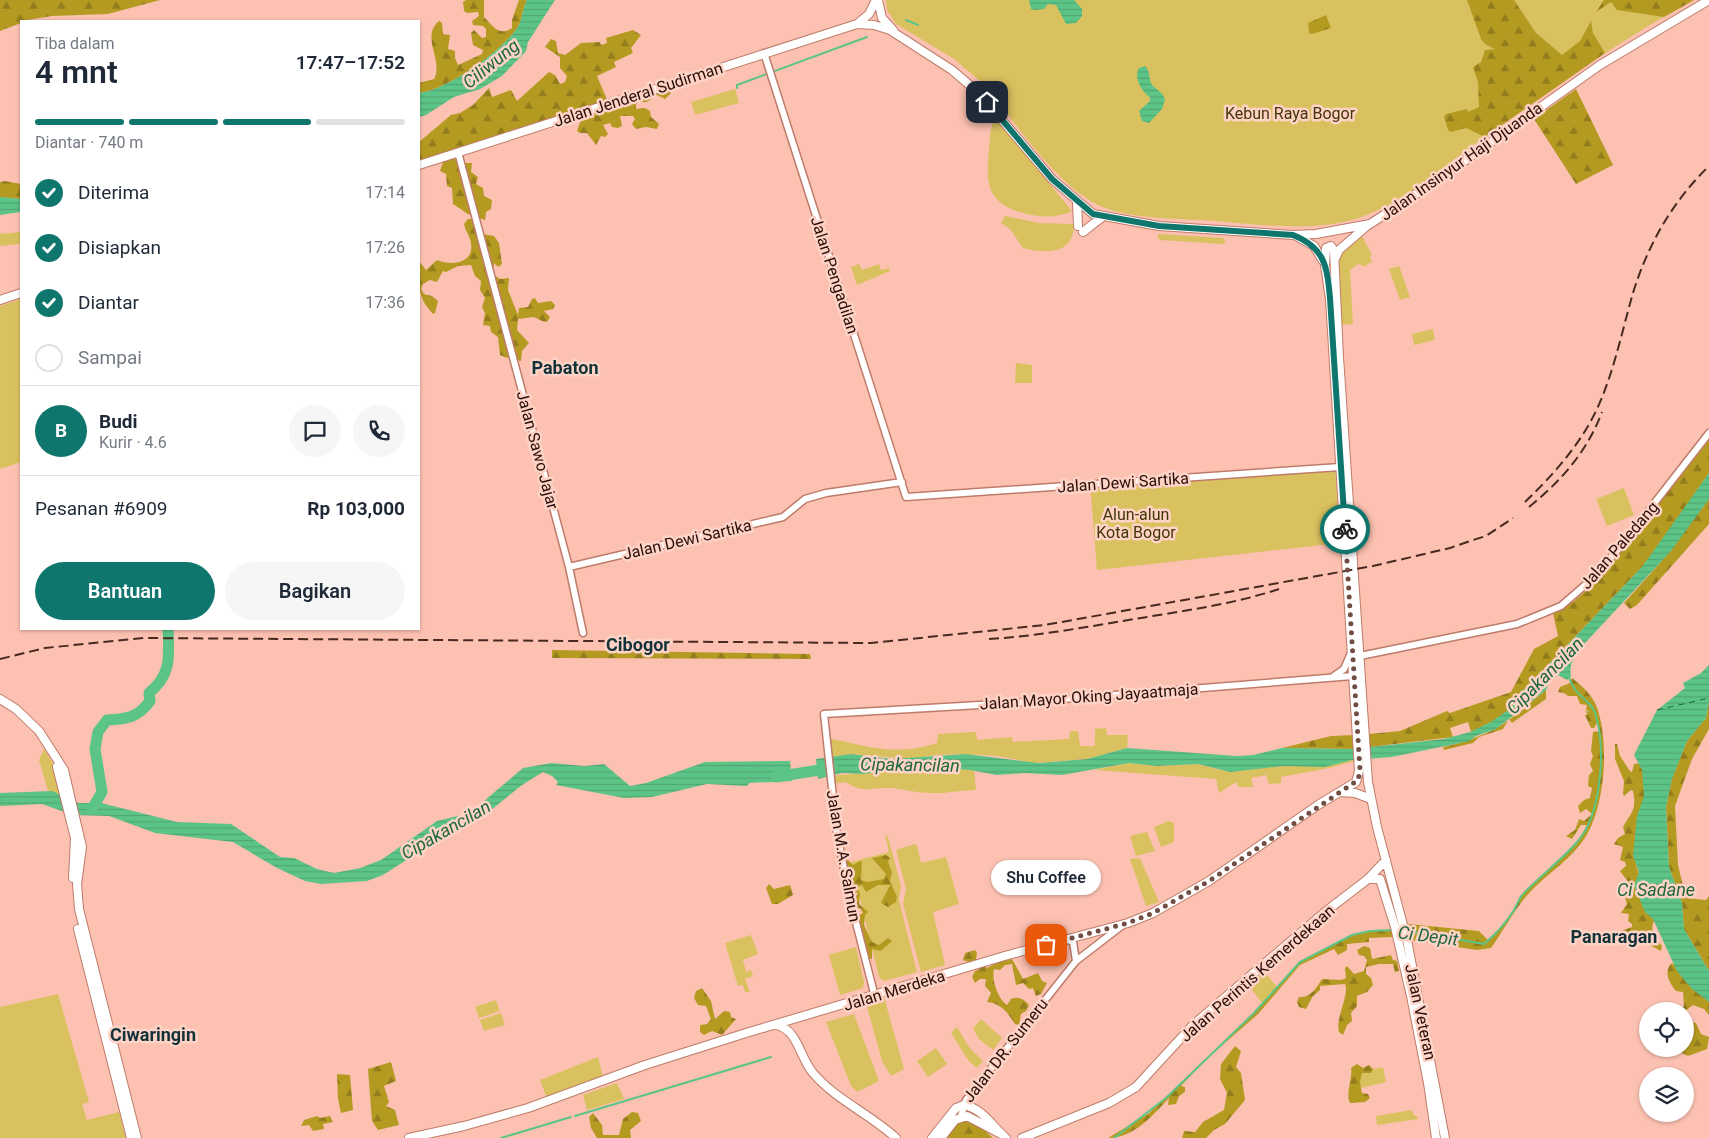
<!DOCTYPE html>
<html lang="id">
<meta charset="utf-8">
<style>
:root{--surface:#fff;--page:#f6f6f7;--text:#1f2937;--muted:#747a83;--line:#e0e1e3;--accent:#0f766e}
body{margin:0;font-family:Roboto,sans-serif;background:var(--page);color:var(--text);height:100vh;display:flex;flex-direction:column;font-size:19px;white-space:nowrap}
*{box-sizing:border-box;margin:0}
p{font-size:16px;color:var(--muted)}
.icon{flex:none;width:28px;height:28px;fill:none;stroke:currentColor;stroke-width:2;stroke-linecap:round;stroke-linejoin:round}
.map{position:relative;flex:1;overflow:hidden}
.panel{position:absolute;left:20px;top:20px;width:400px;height:610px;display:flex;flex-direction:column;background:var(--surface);border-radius:0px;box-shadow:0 1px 4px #0004}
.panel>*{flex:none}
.buttons{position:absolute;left:1639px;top:1002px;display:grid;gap:10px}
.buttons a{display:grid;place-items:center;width:55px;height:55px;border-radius:50%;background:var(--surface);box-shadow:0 1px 4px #0004;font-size:25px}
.pin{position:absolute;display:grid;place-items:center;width:42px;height:42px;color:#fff;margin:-21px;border-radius:10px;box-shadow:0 2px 8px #0006}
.courier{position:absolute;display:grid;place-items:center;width:50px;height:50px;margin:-25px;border:4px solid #0f766e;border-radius:50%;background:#fff;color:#222;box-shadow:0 1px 6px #0007}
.bubble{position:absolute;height:35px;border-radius:18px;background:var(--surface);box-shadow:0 1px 4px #0004;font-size:16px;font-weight:600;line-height:35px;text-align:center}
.headline em{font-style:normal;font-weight:600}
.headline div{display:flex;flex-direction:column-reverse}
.headline{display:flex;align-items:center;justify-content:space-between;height:85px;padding:0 15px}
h1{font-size:32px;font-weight:600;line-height:38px}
.bar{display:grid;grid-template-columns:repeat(4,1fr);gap:8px 5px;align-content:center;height:60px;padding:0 15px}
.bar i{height:6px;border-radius:4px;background:var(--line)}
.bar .selected{background:var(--accent)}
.bar p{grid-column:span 4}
.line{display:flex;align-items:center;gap:12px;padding:0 15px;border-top:1px solid var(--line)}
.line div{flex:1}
.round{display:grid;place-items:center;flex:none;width:52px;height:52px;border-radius:26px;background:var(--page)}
ol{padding:0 15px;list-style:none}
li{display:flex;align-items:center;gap:15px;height:55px}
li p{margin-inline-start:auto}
li .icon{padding:5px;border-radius:50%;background:var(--accent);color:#fff;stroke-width:4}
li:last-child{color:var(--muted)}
li i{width:28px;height:28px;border:2px solid var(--line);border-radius:50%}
.button{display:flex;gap:10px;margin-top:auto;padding:10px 15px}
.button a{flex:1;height:58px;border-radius:30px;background:var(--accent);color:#fff;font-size:20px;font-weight:600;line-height:58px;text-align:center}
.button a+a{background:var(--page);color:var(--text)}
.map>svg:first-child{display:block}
</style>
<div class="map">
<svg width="1709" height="1138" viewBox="0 0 1709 1138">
<defs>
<pattern id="forest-firs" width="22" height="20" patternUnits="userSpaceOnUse" patternTransform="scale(1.25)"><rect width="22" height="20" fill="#b59a22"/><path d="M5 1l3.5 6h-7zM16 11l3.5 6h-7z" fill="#937c1c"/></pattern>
<pattern id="water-rules" width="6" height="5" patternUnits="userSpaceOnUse" patternTransform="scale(1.25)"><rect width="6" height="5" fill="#5cc487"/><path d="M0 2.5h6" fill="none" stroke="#50a773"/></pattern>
</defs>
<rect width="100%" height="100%" fill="#fcc1b1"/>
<path fill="#dac15f" d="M886,0h808c-76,41 -145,91 -215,141 -36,26 -73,60 -115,75 -45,17 -102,9 -149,5 -35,-3 -73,-1 -107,-12 -45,-14 -93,-86 -121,-122l-33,-28 -58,-35 -9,-14z
M735,89l4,14 -44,12 -4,-13z
M995,118l77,93c-22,12 -71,4 -81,-21 -5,-12 -3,-29 -2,-42 1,-9 1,-22 6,-30z
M1005,216l34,7 35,1c0,31 -28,30 -51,24l-13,-19 -9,-6z
M21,232l-1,12 -20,2v-12z
M1360,232l12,23 -2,1 2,6 -5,2v3l-9,-3 -8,6 3,54 -16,1 -2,-61 4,-14z
M1159,234l64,4 3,4 -3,2 -63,-4 -3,-4z
M859,264l3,6 17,-6 2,6 8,-2 1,3 -33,14 -6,-18z
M1399,266l11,31 -10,3 -11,-31z
M21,299v163l-21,7v-163z
M1433,329l2,11 -21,5 -2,-11z
M1016,363l16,2v18h-17z
M1335,467l5,76 -243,27 -7,-86z
M1624,488l10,27 -27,11 -11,-27z
M1106,728l1,7h21l-1,13 -40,11 -52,4 -38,-7 -31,-2 -30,1 -26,4 -59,-5 -22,3 -2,-19c41,8 68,19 110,5l1,-9 38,-2 1,8 35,-3 1,5 56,-3 1,-8h8l2,15h15v-17z
M44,749l10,16 11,31 -17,-5 -9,-31z
M1352,760h6l-29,8 -48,9v6l-12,1 -3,-9 -15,3 2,9h-14l-3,-5 -17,11 -3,-14 -122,-9 35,-7 28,3 41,-2 22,6 84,-5 21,2z
M925,767l49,3 2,20c-15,0 -31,4 -46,3 -13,0 -26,-4 -39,-5 -19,-1 -29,6 -45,-6l-15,2 -1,-8z
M1169,821l5,2v19l-13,5 -7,-20z
M1147,832l8,19 -19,5 -6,-20z
M885,834l3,3 13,49 -2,14 18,72 -33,9 -5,-4 -28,-115 38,-10z
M915,844l2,2 4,17 25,-6 13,47 -26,8 12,53 -24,7 -18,-68 3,-15 -10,-39z
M1140,858l19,44 -13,4 -16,-47z
M751,935l7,19 -15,6 3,12 5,-2 2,6 -8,3 5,13h-5l-2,-7 -5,1 -13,-43z
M856,947l8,35 -1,6 -23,7 -11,-40z
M1262,969l15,18 -15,16 -16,-21z
M58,994l31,108 -7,2 5,16 32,-8 7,26h-126v-131z
M884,997l20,72 -13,7 -9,-15 -16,-58z
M496,1000l4,11 -21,7 -4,-11z
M501,1013l4,12 -21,6 -4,-11z
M854,1014l25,67 -22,11 -6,-6 -25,-64z
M981,1019l21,19 -9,12 -14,-11 -6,-10z
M957,1027l12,20 14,14 -6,7 -9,-8 -17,-27z
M936,1048l11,16 -19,13 -11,-16z
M598,1057l6,24 -56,20 -8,-21z
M1383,1067l3,15 -25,6 -4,-15z
M617,1083l7,16 -37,11 -4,-15z
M1412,1110l2,6h3l1,3 -41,6 -1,-9z"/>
<path fill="url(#forest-firs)" d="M0,0h160l-52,14 -56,2 -31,5v2l-21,8z
M466,0h18v17c9,9 15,20 28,11v-8l7,-20h8c-4,8 -5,18 -8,25 -13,24 -73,66 -100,68v-10l15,-4c10,-18 -14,-42 5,-58l3,2 1,11 7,1 -2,14 7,2v7l3,7 24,-11 1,-4 -10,-5 -2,-12 3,-3 8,8 4,-1v-8l-3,-3 -10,-1 -1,-4 7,-5 -1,-4 -11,1 -3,-2 -1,-9z
M1467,0h47l22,33 26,22 18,-14 11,-20 2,12 12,20 -120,84 -19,-9 -15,4 -3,-2 -4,-13 2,-3 21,-5 1,3 11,-5 -1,-25 -5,-15 8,-5 4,-12 10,-1 -10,-5 -4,-5z
M1604,0h90l-30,17 -47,-7 -6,-8 -15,10z
M1326,15l5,13 -19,6 -3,-1 -1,-10z
M633,30l8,5 -10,13 2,5 -19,9 2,5 -19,9 11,26 16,2 18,-8 4,1 20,-12 5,8 -6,6 -8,-4 -10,7h-9l-2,3v4l9,-1 5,3 1,6 8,7 -2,5 -11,-2 -10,2 -4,-5 3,-5 -2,-3h-13l2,10 -4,2 -6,-1 -2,-4 -7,2 5,9 -3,3 -4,-1 -5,9 -9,-12h-7l-3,-2 3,-9 -4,-4 -157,47v-23l32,-27 9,-2 13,-8 16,-17 3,9 19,-7 6,11 32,-29 6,3 5,9 5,-2 2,-6 -7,-8v-11l-15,-10 6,-8 5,2 2,12 7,2 16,-12 19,-1 1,3 6,-2 -1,-5z
M1576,89l37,76 -37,19 -42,-65z
M452,158l11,5h9l-1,9 7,5 -2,7 7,4 1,8 8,4 -1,9 -5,3 -1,8 -17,-6 -15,-10 -1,-16 -5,-2 -1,-12 -6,-3 3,-9z
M5,181l16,3v15l-21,-2v-15z
M468,219h7l6,6 2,9 11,2 5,7 3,21 -4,3 -4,-4 -1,11 7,5 9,-1 -1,12 10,25 1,-7 9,-1 4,-8 3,-1 3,5 13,-2 4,4 -2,4 -9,2 6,6 -3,5 -5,-1 -8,-4 -16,2 -1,11 12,13 -7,8 -1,10 -6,-1 -4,-5 -4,3 -7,-3 -2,-18 -7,-5 -1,-6 -7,-1 2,-12 -3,-6 3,-9 -5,-8 1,-9 -6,-5 -4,-11 -13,1 -12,6 -3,-1 -6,11 -7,-2 -7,4 -2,5 3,5 8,2 6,5 -3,12 -2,1c-17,-18 -14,-30 -14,-53l7,9 11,-10c17,7 40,2 33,-21 -2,-6 -5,-9 -6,-15z
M1709,440v33l-42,61 -25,33 -117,122c-8,3 -8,13 -14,19 -10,11 -27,17 -40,24l-3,-10 -18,6 3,9 -83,10 -1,-13 31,-3 47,-20 3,2 61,-21 23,-43 24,-13 -5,-23 20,-11 23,-20z
M1709,499v25l-72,81 -7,4 -6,-6 36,-40z
M552,650l258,4 1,5 -259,-1z
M1572,678c8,6 18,15 23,25 15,33 11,101 -9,133 -13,22 -38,37 -56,56 -15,16 -26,38 -39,56l-14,2 -86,-13 -22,1v4l-22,2v6l-9,5 -4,-6 -34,16 -42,49 -55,48 -22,24 4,1v5l-6,4 -3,8 -8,1 1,-7c-17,18 -35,40 -61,40l40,-24 12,-11 93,-89 47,-52 52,-27 18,-4h40l-2,-7 71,7 9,9 8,-6 18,-24 8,-15 57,-55 8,-15h-6l-9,14 -6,-3 9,-6 4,-11 5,2 8,-7 -6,-5 -6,4 -2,-7 6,-6 6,-2 2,-10 -4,-2 1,-11 4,-4 -3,-7 3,-8 -2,-5 2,-19 3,-1 3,2 -2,-10 -3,5h-3l-6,-13 3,-1 -3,-3 5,1 -4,-2 1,-5 -7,-1 -3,-8h-9l-4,-3 -6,-1 2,-5 10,-4z
M1546,690v9l-34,24 -3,-4 -6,10 -24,8 -6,6 -29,7 -1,-3c18,-4 36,-10 52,-18 18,-10 35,-27 51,-39z
M1709,702v27l-17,30 -17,47 3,59 8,33 20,2 3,-4v75l-25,-42 -2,-26 -13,-36 -3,-60 6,-29 15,-37 19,-23z
M1354,735v14l-72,-1 49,-12z
M1615,744h2l3,12 10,15 2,1 2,-8 6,-1 9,15 -13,87 19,54c-6,11 -1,18 7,27l-1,5 -15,-8 -8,-12 -15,3 -5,-2 14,-5v-3l-4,-3 1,-7 -8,-1 6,-9 -2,-7 4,-14 -9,-12 6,-5 -1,-4 -5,-2 3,-13 -9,-3 4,-6 7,-4 -2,-7c8,-15 14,-16 10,-36l-2,-1 -7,6 -1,-2 1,-13 -9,-22z
M886,855l4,3 -2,4 4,10 -2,9 7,16 -1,5 -8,5 -7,-4 9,-18h-12l-12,7 -4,-7 -5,2 3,7 -1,10 9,8 -3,3 -1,10 8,17 7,3 9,-7 4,3 -11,10 -9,-2v10h-3l-8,-19 3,-5 -8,-18 7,-4 -3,-5h-5l-3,-9 6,-5 -1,-2 -3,3h-2l-4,-11 5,-7 -8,-7 1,-9 2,-1 5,5 7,-4 2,1 -1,18 7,2 16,-3 2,-5 -14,-16z
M769,884l5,5 16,-4 3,10 -15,9h-6l-6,-16z
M1364,946l6,2 2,11 19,-4 2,5 4,1 2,10 -4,1 -2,-8h-14l-13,3v7l5,4 2,7 -6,7 -10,4v10l-6,7 1,8 -5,4 -4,10 -4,-3c-4,-14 11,-38 6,-48l-25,2v4l-7,6 -7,13 -7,-2 -2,-5 2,-5c12,1 17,-9 23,-18l19,1 5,-2 -1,-10 2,-2 7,8 10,-3 3,-11 -3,-4 -5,-1 -2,-5z
M975,950l2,3 -1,6 11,9 11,-6 14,-3 11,20 15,-6 4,8 5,2 -6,11 -5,2 -3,-8 -4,1 -6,-6 -7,2 -4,-21 -7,1 -5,5 -6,-1c-3,11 4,30 13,36l4,-6c7,-3 13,0 18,6l-3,6 -5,3 -2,11 -4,-1c-7,-11 -14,-21 -28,-22l4,-9 -6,-7 1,-7h-6l-5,4 -3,-6 3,-6 5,-2 -5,-5 -12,-4 2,-7z
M1672,963l37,35v17l-5,-6 -11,-4 -8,6h-6l5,-5 -1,-14 -7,-1c-7,-8 -13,-20 -4,-28z
M702,988l9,13 4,18 9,-8 6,1 1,5 5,2 -14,16 -10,-4 -8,4 -4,-3v-7l7,-1 4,-5 -5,-13 -8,-1 -4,-7 2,-7z
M1685,1016l4,6 7,1 5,11 8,3 -2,12 -19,7 -6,-3 -1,-4h4z
M1235,1046l6,5 -5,16 5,6 4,27 -20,24 -11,6 -8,8h-24l2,-7 11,1 8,-10 21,-12 3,-17 -7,-14 1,-15z
M391,1062l5,19 -12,5 5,16 -3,4 9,4 4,15 -21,5 -6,-9 -4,-52z
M1357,1064l6,4 6,-3 4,4 -2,4h-9l-2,9 2,11 6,1 2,4 -5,4 -15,1c-5,-10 3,-24 1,-35z
M337,1074l13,1 3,35 -12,3 -3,-14z
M632,1112l6,1 3,8 -11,9 1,8h-34l-6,-10 -2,-11 4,-4 9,12 1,10h16l4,-16z
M317,1116l3,2 10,-2 3,6 -10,2 1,5 -11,2 -4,-6 -8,1 3,-6z
M968,1118l10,6 15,14h-49l14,-18z"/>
<path fill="url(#water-rules)" d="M527,0h28l-27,42 -2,9 -24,25 -22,13 -26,8 -28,18 -7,2v-24c27,-2 87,-44 100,-68 3,-7 4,-17 8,-25z
M1029,0h45l8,9v7l-6,7 -10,1 -10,-19 -8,-1 -4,5 -10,1 -3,-1z
M1145,66c6,6 3,12 7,19 5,6 11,6 13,15l-3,9 -13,14 -7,-2 -3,-10 11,-10v-4c-8,-5 -17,-20 -11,-29z
M0,197l21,2v13l-21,3z
M1709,473v26l-38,52 -86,92c-8,10 -17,19 -14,33l-4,4 -9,-5 -9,8 -3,7 -50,39 -20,7 -7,5 -77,16 -40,3 -27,7 -41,-1 -54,6 -32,-8 -41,2 -28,-3 -67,12 -37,-2 -28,2 -27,-5 -45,-3 -62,7 -21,-1 -24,6 -2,-20 35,-5 41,5 74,-5 73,9 48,-4 40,-11 109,8 17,-1 29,-7 70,1 92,-10 26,-7 21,-10 20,-14 10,-17 4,-2 117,-122z
M1709,665v37l-3,16 -19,23 -15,38 -6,28 3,60 13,36 2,26 25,42v31l-17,-13 -15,-18 -24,-52 -8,-7 -11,-26 5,-14 -6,-16 4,-40 7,-20 -2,-26 -8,-15 23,-45 28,-22 -2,-5 18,-10z
M790,761l2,20 -43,2 -2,3 -40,-2 -55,13 -28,1 -68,-13 2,-3 -6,-6 -9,-4 -21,13 -42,34 -22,8 -75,48 -16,6 -46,3 -16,-3 -28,-13 -44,-26 -78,-9 -46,-17 -36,-1 -31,-11 -42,2v-13l52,-2 27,12h22l76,19 54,2 49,33 14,1 23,11 17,4 26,-5 21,-8 56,-39 33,-8 53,-45 28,-5 34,3 19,-2 26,22 16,-3 59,-21z"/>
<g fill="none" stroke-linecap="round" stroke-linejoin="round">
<path stroke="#5cc487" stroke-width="2" d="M906,20l12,5
M737,88v-3l130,-48
M1408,931l76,13c12,-10 22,-21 30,-34 3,-5 5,-12 9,-16 18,-19 39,-34 55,-53 24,-28 28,-95 17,-128 -4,-13 -21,-17 -26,-36
M575,1116l196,-59
M501,1138l70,-21
M1114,1138l52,-40 88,-85 46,-51 52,-27 18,-4 24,-1"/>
<path stroke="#5cc487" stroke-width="11" d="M776,777l56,-9
M92,809l10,-17 -7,-43 3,-17 9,-12c19,-1 31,-2 43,-19l-1,-8c23,-19 20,-37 19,-64"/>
<path stroke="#1d673f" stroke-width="1" stroke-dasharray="6 5" stroke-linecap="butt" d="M1657,710l52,-12"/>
<g stroke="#bf7b69" stroke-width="9">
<path id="tertiary" d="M764,53l142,444 434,-30
M458,152l111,415 14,66
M569,567l214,-50 22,-18 21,-6 76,-11
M1355,657l162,-33 44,-18 30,-26 30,-34 88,-113
M1334,676l10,-7 7,-16
M1065,939l8,3 3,19
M875,997l-25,-98 -13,-65 -13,-120 190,-11 339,-27
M961,1116l5,-16 110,-139 48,-37"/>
</g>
<g stroke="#bf7b69" stroke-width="10">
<path id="primary" d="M878,0l4,18 11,12
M857,24l12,-10 7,-14
M419,165l438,-141 17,1 16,5 62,40 28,24 72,85 41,35 66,12 134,9 23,-1 54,-10 72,-47 158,-112 109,-65
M1077,202l1,24
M1083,232l19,-15
M1296,236l18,10 9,15
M1336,257l3,-7 29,-25
M0,300l21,-7
M0,699l16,10 23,22 25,39 18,77 -5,37 2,25 58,229
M57,767l18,71 -2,40
M1340,792l15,1 16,6
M1368,879h12l15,48 16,69 17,87 8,55
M78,929l53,209
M777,1025c21,5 23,33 36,48 23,27 57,41 83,65
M409,1138l55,-12 64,-18 117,-43 101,-32 262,-78 120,-32 25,-10 56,-32 109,-76 38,-23 3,-11 -29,-472 -5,-34 1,-17 5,-2 3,5 5,106 29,425 9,45 30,113 38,198
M932,1138l24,-30 8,-3c18,3 29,22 42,33
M941,1138l14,-18 12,-4 34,18
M1022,1138l87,-35 27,-16 57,-62 132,-113 43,-33 18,-19"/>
</g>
<use href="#tertiary" stroke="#fff" stroke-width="6"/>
<use href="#primary" stroke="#fff" stroke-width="8"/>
<path stroke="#472922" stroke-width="2" stroke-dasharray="10 5" stroke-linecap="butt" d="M1525,502c28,-27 55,-57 72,-93 17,-37 25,-78 36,-116 15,-49 40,-92 76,-127
M1529,507c32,-26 58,-55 73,-95
M989,639c51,-3 102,-13 152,-21 47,-8 93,-14 138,-29
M0,659l45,-11 99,-10 727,5 174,-18 328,-59 77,-18 23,-8 13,-4 27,-18"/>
</g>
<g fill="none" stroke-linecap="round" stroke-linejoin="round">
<path stroke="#724d43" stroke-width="5" stroke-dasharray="0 9" d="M1046,945l82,-22 25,-10 56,-32 149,-101 2,-9 -15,-242"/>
<path stroke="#0f766e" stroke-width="6" d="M987,102l65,77 41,35 66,12 134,9c32,13 34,31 37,63l15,231"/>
</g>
<g text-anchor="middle" stroke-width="5" stroke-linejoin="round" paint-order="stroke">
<g font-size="16" fill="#270e08" stroke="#ffd2c6">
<text transform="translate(638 94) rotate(-18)" y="6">Jalan Jenderal Sudirman</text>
<text transform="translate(1461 161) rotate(-35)" y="6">Jalan Insinyur Haji Djuanda</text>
<text transform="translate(835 275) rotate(72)" y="6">Jalan Pengadilan</text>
<text transform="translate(538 450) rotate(75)" y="6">Jalan Sawo Jajar</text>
<text transform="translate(1123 482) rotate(-4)" y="6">Jalan Dewi Sartika</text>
<text transform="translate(687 539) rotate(-13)" y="6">Jalan Dewi Sartika</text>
<text transform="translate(1619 545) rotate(-49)" y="6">Jalan Paledang</text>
<text transform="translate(1089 696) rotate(-4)" y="6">Jalan Mayor Oking Jayaatmaja</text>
<text transform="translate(844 856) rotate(80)" y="6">Jalan M.A. Salmun</text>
<text transform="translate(1257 973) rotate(-41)" y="6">Jalan Perintis Kemerdekaan</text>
<text transform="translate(894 990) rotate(-17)" y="6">Jalan Merdeka</text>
<text transform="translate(1421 1012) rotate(78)" y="6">Jalan Veteran</text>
<text transform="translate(1005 1050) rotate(-52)" y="6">Jalan DR. Sumeru</text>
</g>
<g font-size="16" fill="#413606" stroke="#ffd2c6">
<text x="1290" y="119">Kebun Raya Bogor</text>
<text x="1136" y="520">Alun-alun<tspan x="1136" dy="18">Kota Bogor</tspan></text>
</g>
<g font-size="18" font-style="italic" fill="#1d673f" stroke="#ffd2c6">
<text transform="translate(491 64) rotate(-39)" y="6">Ciliwung</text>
<text transform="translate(1545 676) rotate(-45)" y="6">Cipakancilan</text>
<text transform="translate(910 765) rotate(1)" y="6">Cipakancilan</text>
<text transform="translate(446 830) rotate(-30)" y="6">Cipakancilan</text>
<text x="1656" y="896">Ci Sadane</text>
<text transform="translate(1428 936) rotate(7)" y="6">Ci Depit</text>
</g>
<g font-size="18" font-weight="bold" fill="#12323a" stroke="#ffd2c6">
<text x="565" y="374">Pabaton</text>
<text x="638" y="651">Cibogor</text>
<text x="1614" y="943">Panaragan</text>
<text x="153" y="1041">Ciwaringin</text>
</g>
</g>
</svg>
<div class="buttons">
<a><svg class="icon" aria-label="locate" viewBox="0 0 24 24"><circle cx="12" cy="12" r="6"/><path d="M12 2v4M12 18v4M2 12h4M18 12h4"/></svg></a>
<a><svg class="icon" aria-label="layers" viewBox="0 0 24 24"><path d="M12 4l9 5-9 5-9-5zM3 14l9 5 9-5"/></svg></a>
</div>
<div class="pin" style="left:1046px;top:945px;background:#ea580c"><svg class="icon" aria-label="bag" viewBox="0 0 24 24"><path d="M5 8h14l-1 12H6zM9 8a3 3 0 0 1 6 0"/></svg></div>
<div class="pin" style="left:987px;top:102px;background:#1f2937"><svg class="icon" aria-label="home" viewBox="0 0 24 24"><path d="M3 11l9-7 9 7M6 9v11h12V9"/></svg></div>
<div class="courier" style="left:1345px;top:529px"><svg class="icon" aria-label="bike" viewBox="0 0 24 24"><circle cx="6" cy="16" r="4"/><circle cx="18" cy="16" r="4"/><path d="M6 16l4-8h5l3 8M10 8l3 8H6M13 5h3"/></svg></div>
<div class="bubble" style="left:991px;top:860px;width:110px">Shu Coffee</div>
<section class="panel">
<div class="headline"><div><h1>4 mnt</h1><p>Tiba dalam</p></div><em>17:47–17:52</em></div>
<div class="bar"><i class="selected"></i><i class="selected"></i><i class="selected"></i><i></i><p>Diantar · 740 m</p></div>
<ol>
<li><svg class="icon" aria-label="check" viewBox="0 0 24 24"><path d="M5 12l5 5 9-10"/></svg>Diterima<p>17:14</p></li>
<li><svg class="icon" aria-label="check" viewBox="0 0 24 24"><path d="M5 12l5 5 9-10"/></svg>Disiapkan<p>17:26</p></li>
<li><svg class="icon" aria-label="check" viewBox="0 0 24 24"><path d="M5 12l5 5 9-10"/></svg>Diantar<p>17:36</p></li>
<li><i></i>Sampai</li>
</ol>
<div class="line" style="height:90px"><b class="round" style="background:var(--accent);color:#fff">B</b><div><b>Budi</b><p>Kurir · 4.6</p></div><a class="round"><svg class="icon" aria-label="chat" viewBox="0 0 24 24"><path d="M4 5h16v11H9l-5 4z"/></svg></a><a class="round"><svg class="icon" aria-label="phone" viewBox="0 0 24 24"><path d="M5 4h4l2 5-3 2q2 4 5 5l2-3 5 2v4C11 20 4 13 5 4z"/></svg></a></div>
<div class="line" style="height:65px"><div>Pesanan #6909</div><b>Rp 103,000</b></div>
<div class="button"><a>Bantuan</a><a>Bagikan</a></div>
</section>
</div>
